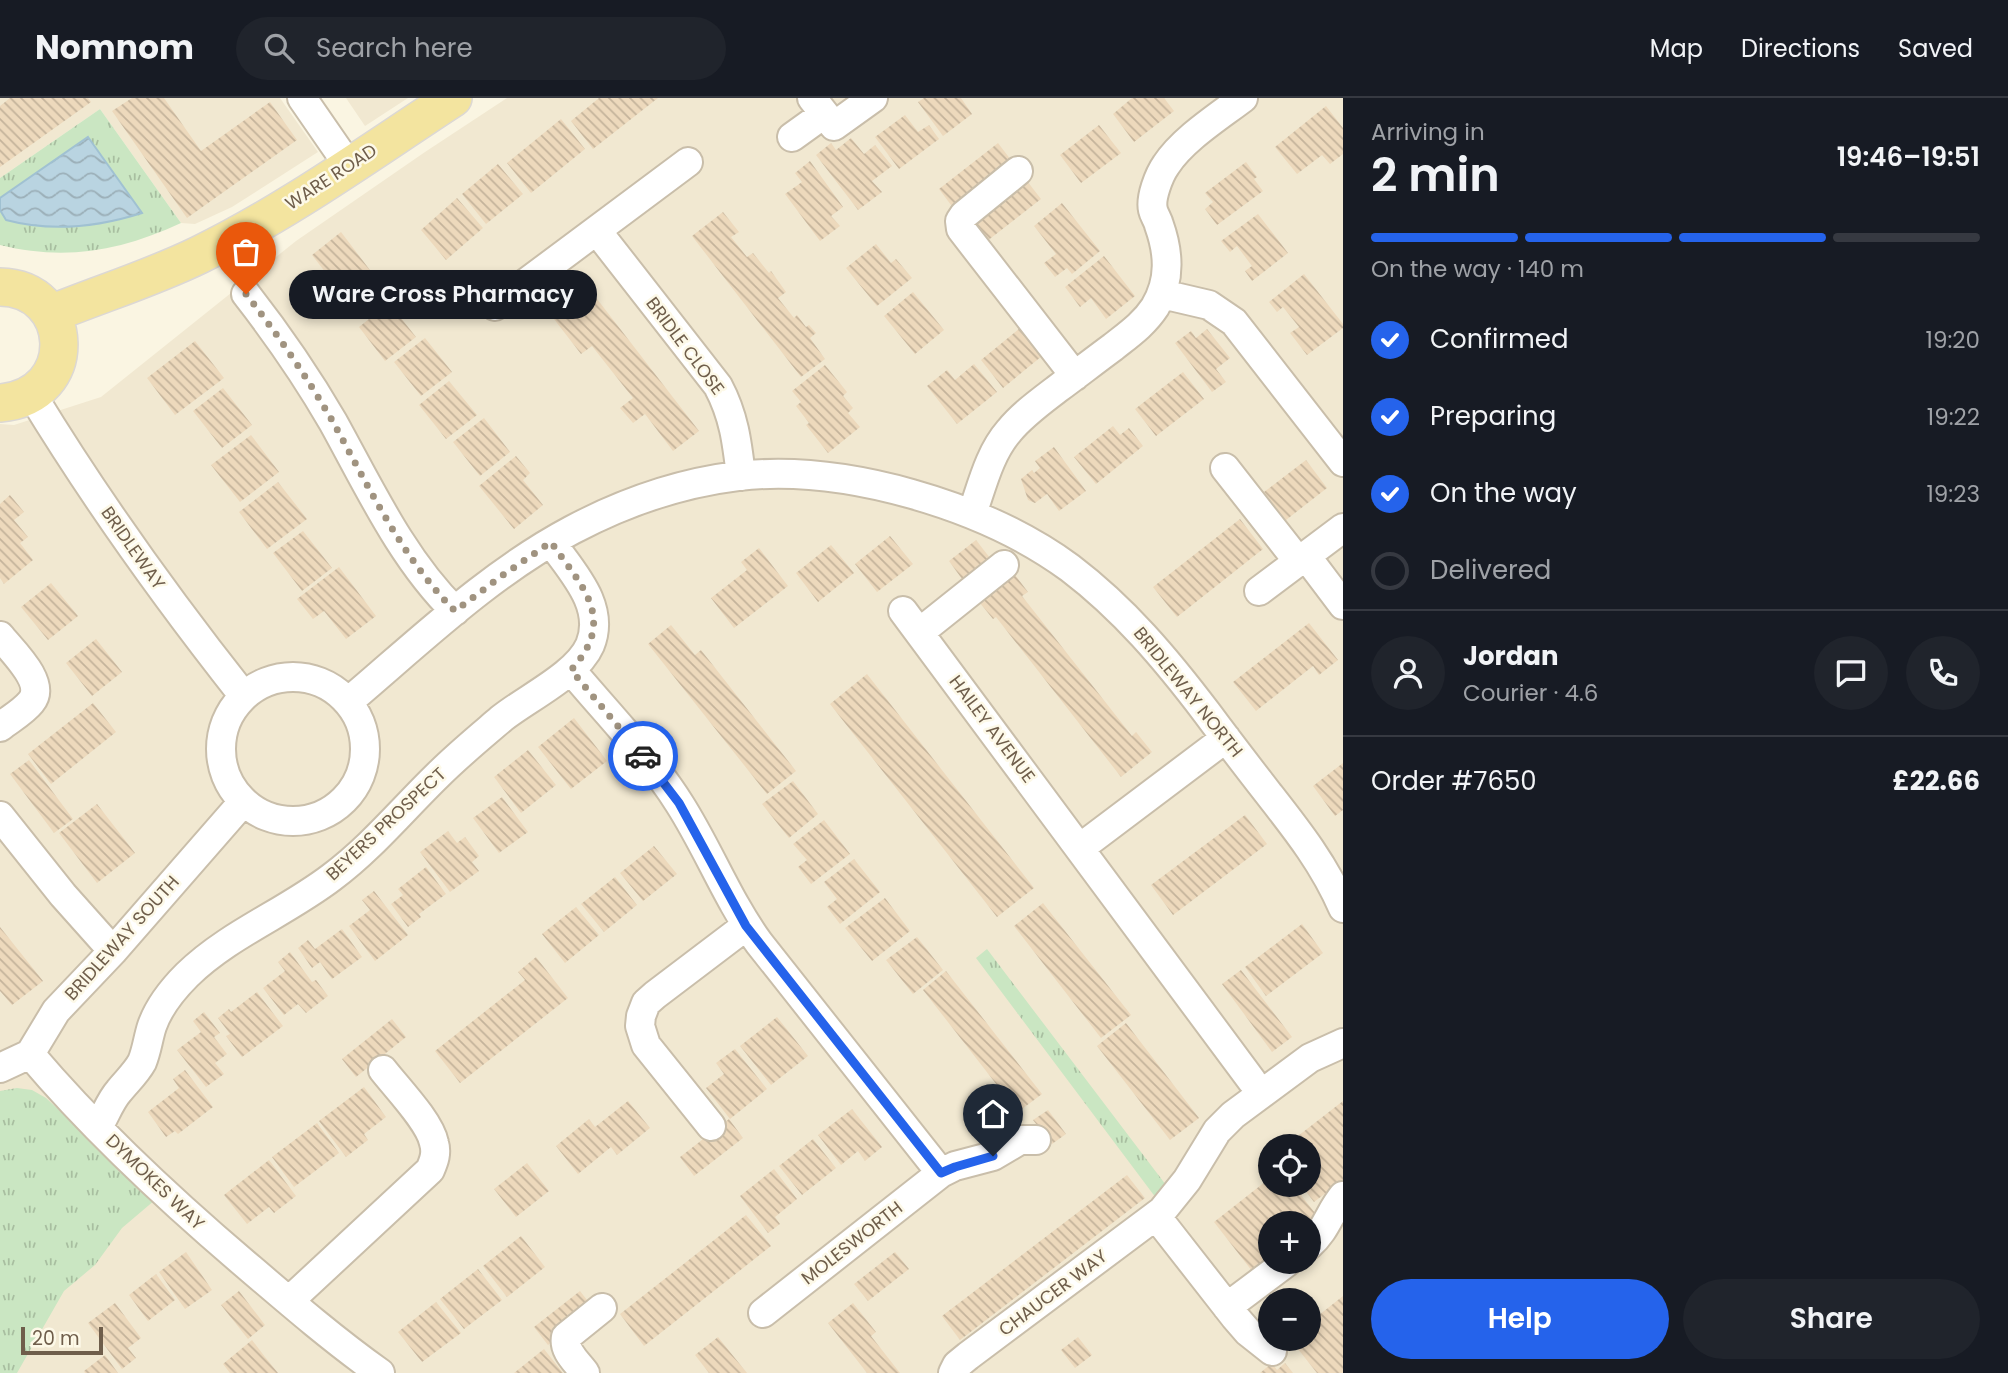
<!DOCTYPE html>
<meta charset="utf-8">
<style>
:root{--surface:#171b24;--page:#20242c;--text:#f1f3f6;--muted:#9ea1a6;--line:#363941;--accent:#2563eb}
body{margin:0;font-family:Poppins,sans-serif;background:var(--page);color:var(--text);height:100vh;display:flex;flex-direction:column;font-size:26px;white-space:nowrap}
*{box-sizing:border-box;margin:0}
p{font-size:23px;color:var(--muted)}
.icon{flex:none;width:38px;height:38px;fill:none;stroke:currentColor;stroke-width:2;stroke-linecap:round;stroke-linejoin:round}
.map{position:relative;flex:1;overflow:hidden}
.sheet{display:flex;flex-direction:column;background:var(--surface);width:665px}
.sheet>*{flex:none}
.buttons{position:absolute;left:1258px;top:1036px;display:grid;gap:14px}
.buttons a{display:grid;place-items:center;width:63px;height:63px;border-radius:50%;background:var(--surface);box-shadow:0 4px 10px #0003;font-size:35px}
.scale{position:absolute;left:21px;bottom:18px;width:82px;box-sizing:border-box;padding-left:7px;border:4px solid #6f5e4b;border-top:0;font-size:19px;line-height:24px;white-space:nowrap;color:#6f5e4b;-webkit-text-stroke:5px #fdf9e8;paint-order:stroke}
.pin{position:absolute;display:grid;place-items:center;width:60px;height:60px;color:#fff;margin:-72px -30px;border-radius:50% 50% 50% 0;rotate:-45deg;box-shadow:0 0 7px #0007}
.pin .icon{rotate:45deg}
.courier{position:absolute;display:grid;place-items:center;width:70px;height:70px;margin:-35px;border:5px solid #2563eb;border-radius:50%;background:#fff;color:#222;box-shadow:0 2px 9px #0007}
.bubble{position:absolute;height:49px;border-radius:24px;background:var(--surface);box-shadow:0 4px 10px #0003;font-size:23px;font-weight:600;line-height:49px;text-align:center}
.overview em{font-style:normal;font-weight:600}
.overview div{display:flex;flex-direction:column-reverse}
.overview{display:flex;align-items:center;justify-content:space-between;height:119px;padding:0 28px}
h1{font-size:46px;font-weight:600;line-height:52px}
.bar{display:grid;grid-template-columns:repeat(4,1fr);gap:10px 7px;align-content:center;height:84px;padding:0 28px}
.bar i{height:9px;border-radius:5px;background:var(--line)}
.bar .active{background:var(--accent)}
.bar p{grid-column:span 4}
.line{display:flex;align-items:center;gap:18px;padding:0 28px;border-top:2px solid var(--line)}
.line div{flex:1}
.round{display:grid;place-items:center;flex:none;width:74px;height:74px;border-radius:37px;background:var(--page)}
ol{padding:0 28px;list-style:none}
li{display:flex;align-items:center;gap:21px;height:77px}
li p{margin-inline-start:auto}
li .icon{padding:7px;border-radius:50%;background:var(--accent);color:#fff;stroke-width:4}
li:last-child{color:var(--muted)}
li i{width:38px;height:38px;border:4px solid var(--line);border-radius:50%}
.primary-button{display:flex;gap:14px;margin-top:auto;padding:14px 28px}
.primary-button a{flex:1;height:80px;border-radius:42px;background:var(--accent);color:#fff;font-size:28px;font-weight:600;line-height:80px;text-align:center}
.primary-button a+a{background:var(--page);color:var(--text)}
header{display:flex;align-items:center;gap:42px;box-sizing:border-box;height:98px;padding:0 35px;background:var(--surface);border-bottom:2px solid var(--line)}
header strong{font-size:33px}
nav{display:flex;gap:38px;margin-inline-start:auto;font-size:24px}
.search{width:490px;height:63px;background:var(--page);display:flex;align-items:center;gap:18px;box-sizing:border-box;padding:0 24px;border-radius:38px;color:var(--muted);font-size:26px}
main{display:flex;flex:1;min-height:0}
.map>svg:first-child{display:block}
</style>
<header>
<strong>Nomnom</strong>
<div class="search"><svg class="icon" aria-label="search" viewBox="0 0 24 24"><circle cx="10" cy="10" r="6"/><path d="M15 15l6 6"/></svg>Search here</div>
<nav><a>Map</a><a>Directions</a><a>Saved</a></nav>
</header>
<main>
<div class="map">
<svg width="1343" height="1275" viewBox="0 0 1343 1275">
<defs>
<pattern id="grass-tufts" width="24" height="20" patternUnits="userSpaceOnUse" patternTransform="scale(1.75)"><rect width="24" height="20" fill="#cae6c2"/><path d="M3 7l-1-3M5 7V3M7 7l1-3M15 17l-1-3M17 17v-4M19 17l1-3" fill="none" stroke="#a8bea0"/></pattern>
<pattern id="water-waves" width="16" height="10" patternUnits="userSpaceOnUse" patternTransform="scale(1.75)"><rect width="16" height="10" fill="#b9d4e1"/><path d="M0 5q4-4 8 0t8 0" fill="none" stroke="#9bafb8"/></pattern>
<pattern id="building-back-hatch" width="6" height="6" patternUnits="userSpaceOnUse" patternTransform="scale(1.75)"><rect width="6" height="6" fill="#edd9bc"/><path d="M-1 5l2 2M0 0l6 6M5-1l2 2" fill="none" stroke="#c4b39b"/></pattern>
</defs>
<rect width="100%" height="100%" fill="#faf5e2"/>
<path fill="#f1e8d1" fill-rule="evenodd" d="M0,0h280l38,54 -86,55 -37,17 -14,-1 -81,-114 -100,69z
M346,0h62l-43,28z
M507,0h836v1275h-1343v-949l14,1 87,-28 195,-156 129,-89zM1270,1048h39v39h-39zM1270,1125h39v39h-39zM1270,1202h39v39h-39z"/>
<path fill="url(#grass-tufts)" d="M100,11l81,114c-60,28 -116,38 -181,22v-67z
M987,851l182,240 -13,9 -180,-240z
M17,990l15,2 14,8 109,102 -33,28 -27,37 -31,26 -47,82h-17v-282z"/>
<path fill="url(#water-waves)" stroke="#a0c1d2" stroke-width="2" d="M88,39l54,76c-44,14 -91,19 -136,7l-6,-10v-12z"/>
<path fill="url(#building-back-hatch)" d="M10,0h78l3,4 -91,65v-61z
M132,0h32l37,53 69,-49 27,38 -110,78 -75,-107z
M599,0h59l-65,51 -22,-28z
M924,0h37l11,16 -29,22 -25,-34z
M1132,0h32l10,13 -40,31 -21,-28z
M1326,8l17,22v26l-13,10 -8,-9 -25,19 -22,-27z
M905,17l13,17 11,-7 10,14 -40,30 -24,-32z
M561,21l24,30 -54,44 -24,-30z
M1099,27l22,28 -40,30 -21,-28z
M851,40l13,16 11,-9 17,21 -20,15 10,11 -24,18 -42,-55 15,-12 5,7z
M998,45l16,21 -60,45 -15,-20z
M810,63l33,46 -12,9 9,10 -20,15 -35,-47 17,-12 -7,-9z
M1246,64l11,15 -3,2 9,12 -46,34 -12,-16 8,-7 -8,-9z
M498,66l25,30 -37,30 -24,-30z
M1027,83l14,18 -59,46 -14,-18z
M457,100l26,30 -37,32 -25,-30z
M1062,105l38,48 -28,23 -5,-6 -12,9 -11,-14 12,-9 -22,-28z
M723,114l16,20 -8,5 16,20 6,-4 16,20 2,-2 15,21 -8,6 16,20 3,-3 9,12 3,-2 7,8 -6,5 15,21 -24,18 -109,-141z
M1258,116l30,39 -36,28 -7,-10 7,-5 -15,-20 -7,6 -9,-11z
M341,134l35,46 8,-6 12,17 -36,28 -48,-62z
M876,146l15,19 5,-4 16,19 -35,28 -31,-38z
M1104,158l31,40 -29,23 -15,-21 -11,9 -15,-20z
M577,175l122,158 -26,20 -28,-37 -12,9 -13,-15 13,-10 -41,-52 -11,8 -41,-53z
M1304,176l39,50v4l-36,27 -17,-22 9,-6 -16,-20 -6,5 -8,-10z
M913,194l31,38 -29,24 -31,-38z
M389,205l27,34 -31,24 -26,-34z
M1020,230l22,28 -39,32 -22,-28z
M1207,231l23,29 -14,11 10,13 -14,10 -37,-49 16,-12 5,7z
M425,240l27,34 -31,24 -27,-34z
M195,243l29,37 -49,37 -28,-37z
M974,266l23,28 -40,32 -30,-38 20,-16 8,10z
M825,267l22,27 -4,4 10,12 -5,5 12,14 -32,26 -22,-28 3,-2 -13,-17 5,-4 -9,-11z
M1183,274l21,27 -48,37 -21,-27z
M449,283l28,34 -31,24 -27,-34z
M223,290l29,37 -30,23 -29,-37z
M484,320l26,34 -30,24 -27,-34z
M1113,328l7,9 9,-7 14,18 -47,38 -22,-27z
M251,337l28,37 -39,30 -29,-37z
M1054,349l32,44 -27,20 -12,-17 -12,9 -7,-3 -7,-21 11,-9 2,3 6,-5 -5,-7z
M516,358l14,17 -7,7 20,25 -29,24 -35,-43z
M1306,362l21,28 -41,32 -22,-28z
M278,384l29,37 -40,30 -28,-37z
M10,397l14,17 -10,8 14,17 -8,6 13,17 -29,24 -4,-6v-74z
M1240,421l23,30 -86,68 -24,-30z
M303,433l29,37 -30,23 -29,-38z
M890,438l23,28 -36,28 -22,-28z
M976,442l14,18 -28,21 -13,-18z
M831,447l23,28 -36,29 -22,-29z
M759,450l29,38 -54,42 -23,-30 36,-28 -6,-8z
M339,469l37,49 -30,23 -22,-28 -11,8 -16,-20z
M1015,477l13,17 -6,4 110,140 4,-4 16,20 -31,25 -125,-160 -3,2 -13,-16z
M51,485l27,33 -30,24 -27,-33z
M1309,525l29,37 -19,15 -6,-9 -57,45 -23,-29z
M671,527l24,30 6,-5 95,121 -29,23 -119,-150z
M96,541l26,33 -30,24 -26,-33z
M867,576l167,214 -37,29 -167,-213z
M93,605l23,29 -65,52 -23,-30z
M574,620l33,43 -36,28 -33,-42z
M528,652l28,35 -35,28 -27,-36z
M29,662l44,59 -19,14 -44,-59z
M1343,665v47l-8,6 -22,-30z
M793,683l25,33 -29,24 -27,-34z
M502,699l26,35 -29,21 -26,-35z
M97,706l38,49 -38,30 -38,-50z
M1245,717l22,29 -94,71 -22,-30z
M824,722l26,34 -39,30 -13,-17 9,-7 -14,-16z
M448,733l9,12 8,-6 14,19 -7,6 7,9 -29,21 -30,-40z
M654,748l23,28 -34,27 -23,-28z
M854,761l26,33 -40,32 -13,-17 10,-8 -13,-17z
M426,769l20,27 -27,20 2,3 -13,10 -17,-23 12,-9 -5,-6z
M615,779l22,28 -33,27 -23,-28z
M374,793l34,44 -33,26 -26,-35 21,-16 -8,-10z
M885,800l25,33 -38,30 -27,-33z
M1043,805l88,112 -30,23 -87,-112z
M576,809l23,28 -34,28 -23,-29z
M1302,826l21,29 -57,43 -21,-29z
M0,829l43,54 -31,24 -12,-14z
M342,831l20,28 -30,22 -12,-17 -8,6 -14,-20 10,-8 7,9z
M917,839l26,33 -30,24 -27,-34z
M290,854l22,30 4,-2 12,16 -22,17 -8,-9 -14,11 -21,-27 22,-17 -7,-9z
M536,859l32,41 -108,85 -25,-32 90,-71 -7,-8z
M1241,872l51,67 -20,15 -50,-68z
M946,873l96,123 -24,18 -95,-122z
M257,894l26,34 -41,31 -16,-21 4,-2 -12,-16 11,-9 2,3z
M204,914l16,21 -6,4 13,17 -12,9 9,11 -18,13 -29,-37 24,-18 -8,-11z
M777,919l31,39 -37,29 -31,-39z
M392,921l14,18 -50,40 -14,-18z
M1126,925l73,95 -29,22 -73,-94z
M735,951l32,40 -37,30 -24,-31 18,-14 -8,-11z
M185,972l28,37 -35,27 -3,-3 -9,6 -18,-25 31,-24 -6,-9z
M364,989l22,30 -22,17 4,6 -22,17 -27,-36z
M628,1003l22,27 -33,27 -6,-8 -33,27 -22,-28 33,-27 6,8z
M1343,1003v79l-29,22 -13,-17h8v-39h-24z
M852,1011l30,38 -17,14 -7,-10 -17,14 -23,-30z
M1048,1012l18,24 -14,10 -19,-24z
M729,1021l14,19 -49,38 -14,-19z
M317,1025l22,30 -45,34 -22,-30z
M813,1041l23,29 -34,27 -23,-29z
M269,1062l27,36 -22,17 -5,-6 -22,17 -23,-29z
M527,1065l22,28 -33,26 -22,-28z
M774,1071l23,30 -22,18 5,7 -12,9 -28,-37z
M1127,1077l18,23 -185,142 -18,-24z
M1270,1080v7h23l26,33 -10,8v-3h-39v33l-18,15 -38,-49z
M746,1117l25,31 -127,100 -24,-32z
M521,1138l24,31 -38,30 -24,-31z
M186,1154l26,38 -27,19 -26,-37z
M895,1154l14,17 -41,32 -14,-17z
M478,1171l24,31 -38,29 -24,-30z
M156,1176l19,26 -27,21 -19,-26z
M239,1193l26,34 -17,14 -27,-34z
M580,1193l14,18 -46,36 -14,-18z
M1343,1198v77h-26l-27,-34h19v-16z
M436,1204l25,31 -39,29 -24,-30z
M115,1205l26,35 -13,10 8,10 -14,11 -34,-46z
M853,1205l23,29 -5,4 29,37h-33l-39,-50z
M718,1239l16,20 13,16h-38l-14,-18z
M1078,1239l14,18 -17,13 -14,-18z
M252,1242l13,17 13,16h-48l-7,-9z
M544,1251l19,24h-49z
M105,1257l13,18h-33l-1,-2z
M1272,1265l5,7 8,-7 8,10h-33z"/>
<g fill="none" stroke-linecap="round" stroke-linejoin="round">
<g stroke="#c9beaa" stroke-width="32">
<path id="minor" d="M302,0l47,68
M812,0l22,28 39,-28
M792,39l32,-23
M1018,73l-54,44 -4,6 1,8 114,147
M597,133l121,155c16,30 19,56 23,90
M246,196c32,41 61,83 87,128 36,65 69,137 122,189
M1162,196l47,11 25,17 109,140
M495,208l193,-144
M32,297c64,105 135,204 211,300
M1225,370l73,93
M972,416c10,-28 17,-60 37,-83 13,-16 31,-29 48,-42 19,-14 37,-28 56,-42 15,-12 31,-23 42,-40 16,-27 14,-54 4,-82 -1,-5 -5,-10 -6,-15 -3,-12 6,-35 13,-45 17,-26 52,-48 77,-67
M1306,458l37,49
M1259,493l84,-63
M903,513l349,470
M920,534l84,-67
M0,538c12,15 47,47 31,66 -8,10 -21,17 -31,25
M571,572c35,42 79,87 108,133 29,45 48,96 80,140l182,230
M221 651a72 72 0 1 1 144 0a72 72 0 1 1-144 0Z
M348,604c71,-60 141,-128 224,-172 51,-27 108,-47 166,-54 106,-12 246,29 332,92 54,41 96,91 137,145 20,27 40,53 61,80 29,37 56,71 75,115
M0,718l63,79 50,56
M1080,750l146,-110
M30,956c66,78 143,149 221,215 42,36 84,72 129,104
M0,970l30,-14 26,-43 57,-60 130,-149
M711,1028l-65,-81 -6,-19 1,-10 5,-13 9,-8 91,-69
M98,1029c7,-11 12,-26 21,-36 8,-10 17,-18 23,-29 5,-12 6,-24 10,-36 7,-20 20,-36 35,-51 42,-41 98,-62 145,-98 39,-29 71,-68 106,-102 20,-20 42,-38 63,-56 26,-21 76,-44 89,-74 16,-39 -18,-73 -39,-103
M1156,1118l79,101 13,15 24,19
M1309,1147c18,-16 20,-32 34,-49
M289,1203l141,-131c4,-9 7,-17 4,-27 -4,-21 -37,-55 -51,-73
M1227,1209l60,-45
M763,1215l178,-140 14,-7 38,-10 27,-16h16
M585,1275c-8,-11 -22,-22 -19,-36l36,-29
M953,1275l4,-8 11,-9 194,-145 25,-31 30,-49 16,-16 77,-57 33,-15"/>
</g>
<g stroke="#dcd8d4" stroke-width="40">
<path id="major" d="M0,189c75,1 82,109 0,116
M51,216c49,-20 101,-36 148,-59 90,-44 171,-103 254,-157"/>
</g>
<use href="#minor" stroke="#fff" stroke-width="28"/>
<use href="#major" stroke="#f3e49f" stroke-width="37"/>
</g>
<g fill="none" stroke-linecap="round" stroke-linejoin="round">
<path stroke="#a09380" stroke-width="7" stroke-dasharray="0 12.6" d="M246,196c32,41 61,83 87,128 36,65 69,136 122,189l48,-36 48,-33c31,45 67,77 20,128l72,86"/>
<path stroke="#2563eb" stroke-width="9" d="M643,658l36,47 67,123 195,247 14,-6 38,-11"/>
</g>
<g text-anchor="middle" stroke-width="5" stroke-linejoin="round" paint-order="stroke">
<g font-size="18" fill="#6f5e4b" stroke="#fdf9e8">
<text transform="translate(331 79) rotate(-33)" y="6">WARE ROAD</text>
<text transform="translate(685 248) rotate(53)" y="6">BRIDLE CLOSE</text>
<text transform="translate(133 450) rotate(55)" y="6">BRIDLEWAY</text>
<text transform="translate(1188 594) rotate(51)" y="6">BRIDLEWAY NORTH</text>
<text transform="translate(992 631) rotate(53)" y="6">HAILEY AVENUE</text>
<text transform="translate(386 726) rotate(-43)" y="6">BEYERS PROSPECT</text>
<text transform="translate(122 840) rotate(-48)" y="6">BRIDLEWAY SOUTH</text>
<text transform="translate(155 1084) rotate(44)" y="6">DYMOKES WAY</text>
<text transform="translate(852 1145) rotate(-38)" y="6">MOLESWORTH</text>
<text transform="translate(1053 1195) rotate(-37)" y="6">CHAUCER WAY</text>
</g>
</g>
</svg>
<div class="buttons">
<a><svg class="icon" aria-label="locate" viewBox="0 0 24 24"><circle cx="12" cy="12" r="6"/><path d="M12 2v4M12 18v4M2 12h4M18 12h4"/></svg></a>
<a>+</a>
<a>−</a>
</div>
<div class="scale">20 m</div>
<div class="pin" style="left:246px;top:196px;background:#ea580c"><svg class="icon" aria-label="bag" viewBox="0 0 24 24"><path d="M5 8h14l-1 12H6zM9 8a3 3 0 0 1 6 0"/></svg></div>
<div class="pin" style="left:993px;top:1058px;background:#1f2937"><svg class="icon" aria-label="home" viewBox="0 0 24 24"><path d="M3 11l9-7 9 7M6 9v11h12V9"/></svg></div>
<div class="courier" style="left:643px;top:658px"><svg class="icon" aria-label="car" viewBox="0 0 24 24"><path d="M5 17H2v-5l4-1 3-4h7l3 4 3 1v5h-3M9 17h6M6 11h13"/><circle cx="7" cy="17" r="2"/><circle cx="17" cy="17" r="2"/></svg></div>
<div class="bubble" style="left:289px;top:172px;width:308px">Ware Cross Pharmacy</div>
</div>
<section class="sheet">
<div class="overview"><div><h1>2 min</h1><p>Arriving in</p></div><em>19:46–19:51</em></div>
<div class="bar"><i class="active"></i><i class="active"></i><i class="active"></i><i></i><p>On the way · 140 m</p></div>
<ol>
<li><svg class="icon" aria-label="check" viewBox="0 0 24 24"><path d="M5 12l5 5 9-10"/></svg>Confirmed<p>19:20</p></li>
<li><svg class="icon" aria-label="check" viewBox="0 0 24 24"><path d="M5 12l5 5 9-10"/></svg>Preparing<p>19:22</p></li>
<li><svg class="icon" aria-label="check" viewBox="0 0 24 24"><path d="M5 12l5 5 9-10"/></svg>On the way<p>19:23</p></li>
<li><i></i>Delivered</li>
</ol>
<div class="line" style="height:126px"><a class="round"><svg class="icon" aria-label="person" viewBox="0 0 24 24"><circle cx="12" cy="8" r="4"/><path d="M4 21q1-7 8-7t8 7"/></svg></a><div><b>Jordan</b><p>Courier · 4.6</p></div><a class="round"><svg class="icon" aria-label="chat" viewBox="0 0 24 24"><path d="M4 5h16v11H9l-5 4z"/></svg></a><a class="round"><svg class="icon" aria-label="phone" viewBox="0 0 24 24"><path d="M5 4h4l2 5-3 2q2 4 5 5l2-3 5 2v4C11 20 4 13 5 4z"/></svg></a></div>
<div class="line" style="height:91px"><div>Order #7650</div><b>£22.66</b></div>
<div class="primary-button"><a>Help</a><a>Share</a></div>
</section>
</main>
